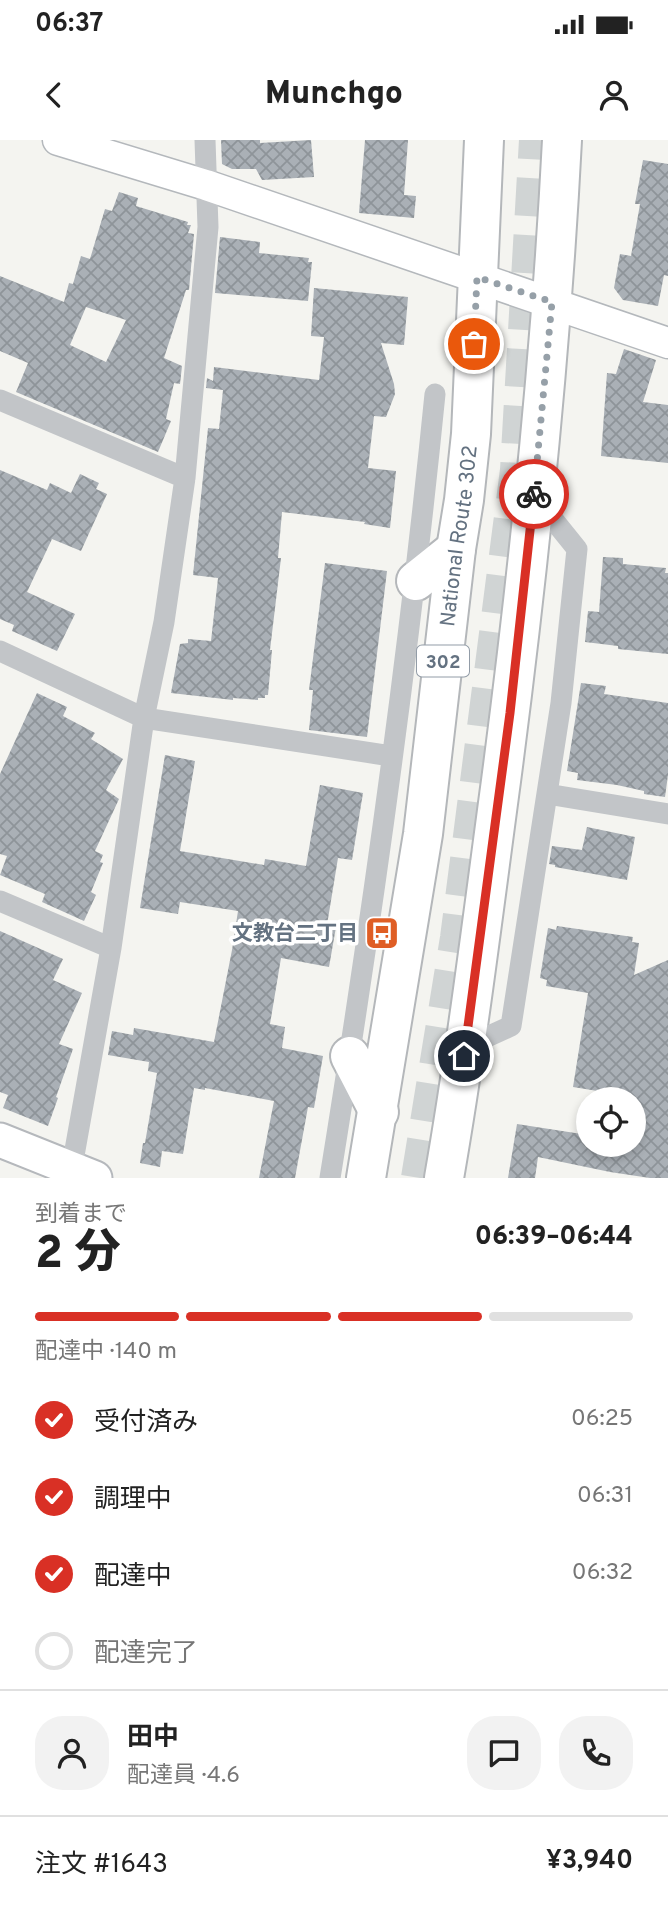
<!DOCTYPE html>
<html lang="ja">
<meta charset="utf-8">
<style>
:root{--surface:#fff;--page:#f2f2f2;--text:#222;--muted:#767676;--line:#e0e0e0;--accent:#d93025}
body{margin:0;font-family:Overpass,"Noto Sans JP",sans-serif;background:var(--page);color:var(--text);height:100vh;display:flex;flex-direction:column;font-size:26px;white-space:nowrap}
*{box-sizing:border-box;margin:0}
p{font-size:23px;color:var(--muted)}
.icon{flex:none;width:38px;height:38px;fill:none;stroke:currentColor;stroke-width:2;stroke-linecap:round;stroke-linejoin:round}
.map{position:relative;height:1038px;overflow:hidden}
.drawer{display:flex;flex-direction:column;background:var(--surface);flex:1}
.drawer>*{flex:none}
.controls{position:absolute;left:576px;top:947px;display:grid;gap:14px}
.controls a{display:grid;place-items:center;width:70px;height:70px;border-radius:50%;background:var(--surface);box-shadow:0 4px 10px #0003;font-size:35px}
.pin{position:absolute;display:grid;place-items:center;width:60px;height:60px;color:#fff;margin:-30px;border:4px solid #fff;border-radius:50%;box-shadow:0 2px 7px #0007}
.courier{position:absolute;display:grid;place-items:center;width:70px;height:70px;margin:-35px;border:5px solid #d93025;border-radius:50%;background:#fff;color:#222;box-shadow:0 2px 9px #0007}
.summary em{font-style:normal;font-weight:800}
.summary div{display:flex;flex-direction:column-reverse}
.summary{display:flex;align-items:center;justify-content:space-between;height:119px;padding:0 35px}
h1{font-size:46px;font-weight:800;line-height:52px}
.bar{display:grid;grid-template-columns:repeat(4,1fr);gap:10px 7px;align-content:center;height:84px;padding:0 35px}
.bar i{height:9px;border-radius:5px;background:var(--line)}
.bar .selected{background:var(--accent)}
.bar p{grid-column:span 4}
.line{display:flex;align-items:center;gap:18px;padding:0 35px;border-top:2px solid var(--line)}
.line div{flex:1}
.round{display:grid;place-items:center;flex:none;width:74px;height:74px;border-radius:28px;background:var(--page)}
ol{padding:0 35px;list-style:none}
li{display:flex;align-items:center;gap:21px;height:77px}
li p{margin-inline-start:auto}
li .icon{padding:7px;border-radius:50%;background:var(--accent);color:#fff;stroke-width:4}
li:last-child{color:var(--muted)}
li i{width:38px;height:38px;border:4px solid var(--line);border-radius:50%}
.status{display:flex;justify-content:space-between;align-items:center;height:49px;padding:0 35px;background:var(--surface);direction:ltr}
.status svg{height:19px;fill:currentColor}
header{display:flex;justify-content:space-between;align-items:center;height:91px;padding:0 35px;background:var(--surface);font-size:32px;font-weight:800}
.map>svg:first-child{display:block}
</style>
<div class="status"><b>06:37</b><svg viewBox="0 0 49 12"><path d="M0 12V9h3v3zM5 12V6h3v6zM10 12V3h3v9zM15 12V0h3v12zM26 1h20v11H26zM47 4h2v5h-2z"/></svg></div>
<header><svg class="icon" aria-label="back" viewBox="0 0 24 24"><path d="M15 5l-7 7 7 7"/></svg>Munchgo<svg class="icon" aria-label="person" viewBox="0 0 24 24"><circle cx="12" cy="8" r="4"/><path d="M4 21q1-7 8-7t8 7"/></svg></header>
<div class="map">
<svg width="668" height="1038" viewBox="0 0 668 1038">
<defs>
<pattern id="building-cross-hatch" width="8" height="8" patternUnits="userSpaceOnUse" patternTransform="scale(1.75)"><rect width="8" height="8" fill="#aab0b6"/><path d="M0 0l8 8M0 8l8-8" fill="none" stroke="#8e9499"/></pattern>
</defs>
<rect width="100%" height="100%" fill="#f4f4f0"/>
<path fill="url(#building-cross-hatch)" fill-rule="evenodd" d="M221,0h39v3l51,-3 3,37 -52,3 -6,-11h-24l-10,-5z
M365,0h43l-4,55 12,1 -2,22 -55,-5z
M643,20l25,4v112l-4,-1 -6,31 -35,-6 -9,-12 6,-34 11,2 9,-52h-5z
M119,52l19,6 -2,8 52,16 -1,3h4l-3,8 6,1 -5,56h-3l-22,68 18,8 -2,18 -6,-1 -8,36 5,2 -13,31 -142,-60 12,-29 -28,-12v-75l64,26 5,-19 4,1 8,-28 9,3 15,-50 7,2zM86,167l40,13 -20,42 -36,-17z
M220,97l40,5 -1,11 50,5 -1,4h4l-4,39 -93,-8z
M314,148l94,9 -4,48 -23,-2 13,41 1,10 -9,23 -12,-1 -6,52 28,3 -6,57 -26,-4 1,-2 -83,-10 -4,46h3l-11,92h2l-4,45h-3v3h-7v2l-25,-2v2l-62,-7 9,-49 8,-1v-4l23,2 7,-63 -25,-3 15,-147 11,1 4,-39 -17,-2 1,-10 6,3 1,-14 105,13 5,-43 -13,-1z
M624,209l32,11 -13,42 25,3v58l-67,-7 6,-83 9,1z
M0,330l47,20 3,-7 21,10 9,-19 19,9 -3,6 11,5 -26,57 -29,-12 -25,53 48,22 -18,37 -45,-20 2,-6 -14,-6z
M603,417l20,1v6l43,4 -1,5h3v81l-50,-5v-3l-33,-4 3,-31 11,1z
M325,423l62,8 -20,166 -58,-7 4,-40h-4z
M581,543l25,3 -2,8 64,9v72l-3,22 -21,-3v-3l-27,-6 -40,-5 1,-7 -11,-2z
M37,553l30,14 -4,9 32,17 -4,6 32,20 -17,31 13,9 -24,52 8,4 -3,7 3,1 -12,29 5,3 -12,26 -42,-19 3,-8 -45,-19 7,-19 -7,-2v-80z
M165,615l30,6 -15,90 84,14 1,-6 41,7 14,-81 43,8 -11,67 -14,-2 -11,67 9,2 -7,40 -48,-9 -11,66 15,3 -3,21 41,8 -9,52 -6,-1 -13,71h-36l15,-77 -69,-13v2l-11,-2 -11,66 -21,-3 -2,16 -20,-4 3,-20h2l12,-70 -9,-2 1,-9 -41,-7 4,-24 21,4 1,-7 80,14 18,-92 6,-39 -58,-9 -2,12 -38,-6z
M587,687l48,10 -8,43 -72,-13v-2l-6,-1 3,-18 30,4z
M557,786l76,11 -1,5 7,1 -5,32 34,-15v218h-18l-40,-6 -72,-15 -3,21h-27l9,-54 71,11v9h46v-47l-61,-10 15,-94 -42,-7 1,-6 -7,-2 8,-50 8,2z
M0,791l63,28 -10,21 29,13 -23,51 14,5 -17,48 2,1 -10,28 -45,-18 5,-13 -8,-3z"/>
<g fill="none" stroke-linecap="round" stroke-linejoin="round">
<path stroke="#d0d4d4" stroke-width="38" stroke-dasharray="38 19" stroke-linecap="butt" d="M420,1038l39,-240 60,-468 19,-330"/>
<g stroke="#b4b8bc" stroke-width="33">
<path id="secondary" d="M58,0l148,45 462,158"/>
</g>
<g stroke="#b5b8bc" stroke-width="37">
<path id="primary" d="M0,1000l95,38"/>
</g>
<g stroke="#b4b7ba" stroke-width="42">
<g id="highway">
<path d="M416,441l40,-32"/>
<path d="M350,916l29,56"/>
<path id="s1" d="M366,1038l57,-344 33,-285 8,-49 7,-66 13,-294"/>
<path d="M444,1038c23,-132 39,-264 57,-397 28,-213 50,-427 61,-641"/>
</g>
</g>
<path stroke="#c2c5c8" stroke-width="21" d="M0,260l185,78
M0,511l144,67 247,38
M547,654l121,20
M0,761l111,47
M465,907l46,-21 50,-323 16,-154 -42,-52
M70,1038l41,-230 33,-230 20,-96 21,-144 23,-251 -3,-87
M330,1038c42,-260 79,-522 105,-784"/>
<use href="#secondary" stroke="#fff" stroke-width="30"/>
<use href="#primary" stroke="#fff" stroke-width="33"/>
<use href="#highway" stroke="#fff" stroke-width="38"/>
</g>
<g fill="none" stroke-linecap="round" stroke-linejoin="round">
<path stroke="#96a0a8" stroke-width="7" stroke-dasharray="0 12.6" d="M474,204l3,-67 75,25 -18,192"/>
<path stroke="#d93025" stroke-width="9" d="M464,916l46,-343 24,-219"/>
</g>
<defs>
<g id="bus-square" transform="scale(1.75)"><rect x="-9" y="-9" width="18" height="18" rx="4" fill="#df5e25" stroke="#fff"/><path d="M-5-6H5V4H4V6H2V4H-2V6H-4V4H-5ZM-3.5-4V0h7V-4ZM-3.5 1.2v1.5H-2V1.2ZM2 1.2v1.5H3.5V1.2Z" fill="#fff"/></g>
</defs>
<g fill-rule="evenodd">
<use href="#bus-square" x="382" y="793"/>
</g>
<g text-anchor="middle" stroke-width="7" stroke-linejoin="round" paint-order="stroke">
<rect fill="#fff" stroke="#929ca7" stroke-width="2" x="417" y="505.5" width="52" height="31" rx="5"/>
<g font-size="19" font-weight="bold" fill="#647281">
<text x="443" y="528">302</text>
</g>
<g font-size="21" fill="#647281" stroke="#fff">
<text dy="7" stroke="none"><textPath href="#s1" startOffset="649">National Route 302</textPath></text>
</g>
<g font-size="21" font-weight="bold" fill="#647281" stroke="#fff" text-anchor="end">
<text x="358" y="800">文教台二丁目</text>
</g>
</g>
</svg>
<div class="controls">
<a><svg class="icon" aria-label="locate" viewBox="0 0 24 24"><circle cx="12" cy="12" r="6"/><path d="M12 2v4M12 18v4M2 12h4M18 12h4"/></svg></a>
</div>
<div class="pin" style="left:474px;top:204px;background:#ea580c"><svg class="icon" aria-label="bag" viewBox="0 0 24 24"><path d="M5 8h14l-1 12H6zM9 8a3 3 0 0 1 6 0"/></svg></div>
<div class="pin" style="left:464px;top:916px;background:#1f2937"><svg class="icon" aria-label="home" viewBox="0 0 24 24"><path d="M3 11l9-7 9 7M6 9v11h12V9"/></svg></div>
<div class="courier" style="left:534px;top:354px"><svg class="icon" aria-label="bike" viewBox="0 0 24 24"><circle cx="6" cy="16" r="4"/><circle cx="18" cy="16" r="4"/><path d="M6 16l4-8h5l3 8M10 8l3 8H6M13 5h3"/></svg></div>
</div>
<section class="drawer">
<div class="summary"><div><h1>2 分</h1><p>到着まで</p></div><em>06:39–06:44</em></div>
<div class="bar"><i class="selected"></i><i class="selected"></i><i class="selected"></i><i></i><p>配達中 · 140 m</p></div>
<ol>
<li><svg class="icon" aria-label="check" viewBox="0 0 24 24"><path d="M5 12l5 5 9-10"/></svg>受付済み<p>06:25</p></li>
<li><svg class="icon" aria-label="check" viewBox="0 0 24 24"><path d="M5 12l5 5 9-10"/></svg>調理中<p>06:31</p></li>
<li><svg class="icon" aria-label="check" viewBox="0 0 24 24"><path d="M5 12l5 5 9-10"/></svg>配達中<p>06:32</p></li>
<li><i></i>配達完了</li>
</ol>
<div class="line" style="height:126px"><a class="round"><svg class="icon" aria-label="person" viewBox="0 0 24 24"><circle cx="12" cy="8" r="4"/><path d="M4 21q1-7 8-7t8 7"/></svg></a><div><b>田中</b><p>配達員 · 4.6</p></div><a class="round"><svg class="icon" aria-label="chat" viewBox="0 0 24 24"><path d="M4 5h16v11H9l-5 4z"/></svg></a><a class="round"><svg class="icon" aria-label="phone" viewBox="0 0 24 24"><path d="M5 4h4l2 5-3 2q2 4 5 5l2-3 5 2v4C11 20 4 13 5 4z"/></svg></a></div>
<div class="line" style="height:91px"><div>注文 #1643</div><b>¥3,940</b></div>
</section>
